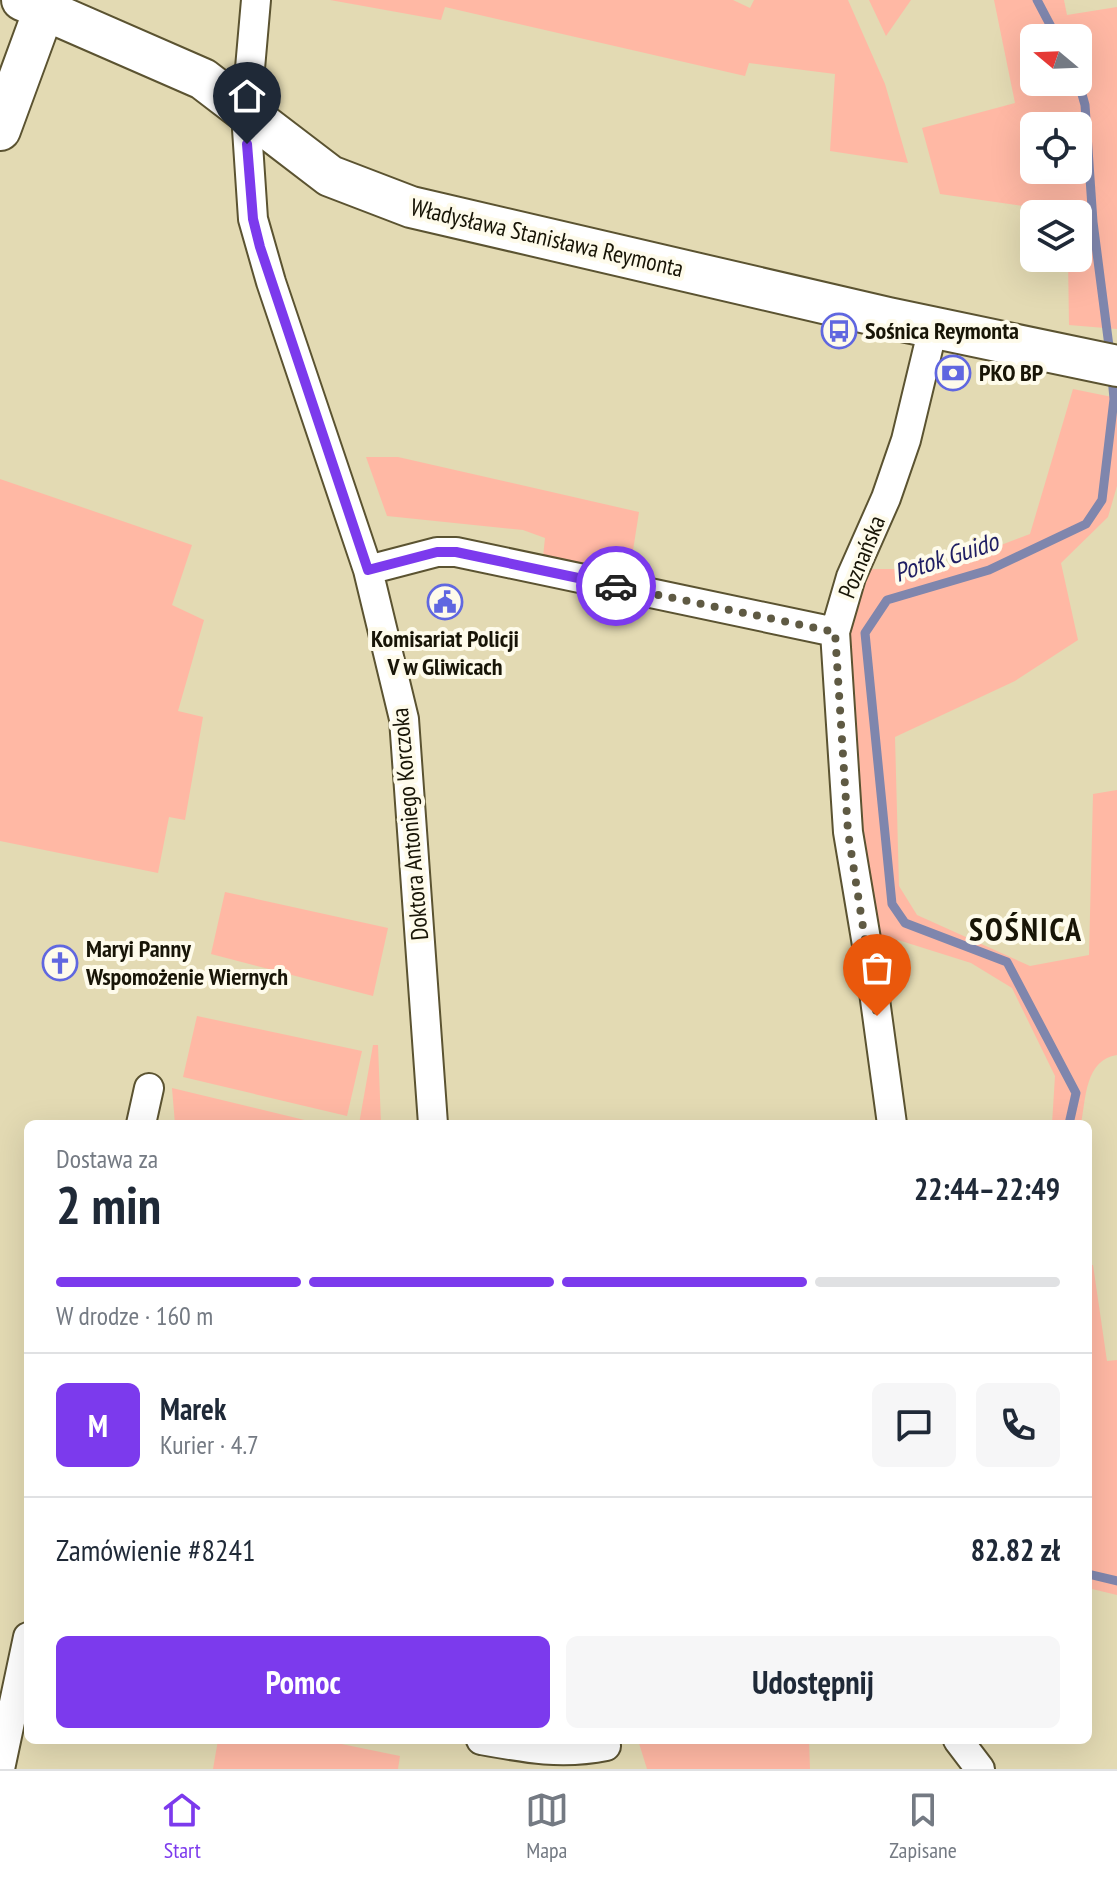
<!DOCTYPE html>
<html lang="pl">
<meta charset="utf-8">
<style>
:root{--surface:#fff;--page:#f6f6f7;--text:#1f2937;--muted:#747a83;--line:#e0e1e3;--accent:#7c3aed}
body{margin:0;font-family:"PT Sans Narrow",sans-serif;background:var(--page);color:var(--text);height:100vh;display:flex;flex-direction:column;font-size:30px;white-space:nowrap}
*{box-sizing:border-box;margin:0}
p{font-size:26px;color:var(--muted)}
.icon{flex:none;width:44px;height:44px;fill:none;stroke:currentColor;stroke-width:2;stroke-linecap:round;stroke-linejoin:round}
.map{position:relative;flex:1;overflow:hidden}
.panel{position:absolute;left:24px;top:1120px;width:1068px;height:624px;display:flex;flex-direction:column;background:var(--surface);border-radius:12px;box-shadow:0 8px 32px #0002}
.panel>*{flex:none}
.needle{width:52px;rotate:289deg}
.fabs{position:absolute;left:1020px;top:24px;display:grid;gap:16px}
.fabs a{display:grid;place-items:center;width:72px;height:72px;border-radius:12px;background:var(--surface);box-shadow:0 8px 32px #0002;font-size:40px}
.pin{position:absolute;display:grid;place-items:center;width:68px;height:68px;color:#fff;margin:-82px -34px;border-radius:50% 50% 50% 0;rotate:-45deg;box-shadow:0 0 8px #0007}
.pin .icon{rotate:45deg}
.courier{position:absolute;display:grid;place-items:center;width:80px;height:80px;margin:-40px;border:6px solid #7c3aed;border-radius:50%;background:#fff;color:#222;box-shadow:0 2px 10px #0007}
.summary em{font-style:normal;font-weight:700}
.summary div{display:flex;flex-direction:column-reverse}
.summary{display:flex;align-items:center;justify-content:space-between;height:136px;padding:0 32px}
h1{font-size:52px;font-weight:700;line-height:60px}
.bar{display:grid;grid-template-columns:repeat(4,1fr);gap:12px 8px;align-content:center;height:96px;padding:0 32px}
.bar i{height:10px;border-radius:6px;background:var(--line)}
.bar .current{background:var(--accent)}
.bar p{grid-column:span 4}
.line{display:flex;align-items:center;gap:20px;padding:0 32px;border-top:2px solid var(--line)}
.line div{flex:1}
.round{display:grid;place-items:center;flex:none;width:84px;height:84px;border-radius:12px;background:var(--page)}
.action{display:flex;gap:16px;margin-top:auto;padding:16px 32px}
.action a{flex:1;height:92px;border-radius:12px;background:var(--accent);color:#fff;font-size:32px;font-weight:700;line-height:92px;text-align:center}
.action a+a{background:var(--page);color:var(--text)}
.tab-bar{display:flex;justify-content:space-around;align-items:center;height:112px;border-top:2px solid var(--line);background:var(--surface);font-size:22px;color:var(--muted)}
.tab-bar a{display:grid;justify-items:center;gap:4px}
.tab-bar .current{color:var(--accent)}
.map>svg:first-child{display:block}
</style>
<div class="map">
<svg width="1117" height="1769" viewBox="0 0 1117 1769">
<rect width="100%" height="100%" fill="#e3dab3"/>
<path fill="#ffb8a4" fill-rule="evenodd" d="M330,0h403l17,8 4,-8h94l37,84 23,79 -78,-12 5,-77 -86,-11 -4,13 -300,-69 -4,13z
M869,0h42l-25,36z
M994,0h70l3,15 50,-8v322l-48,-4 -1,-67h10v-44l-138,-20 -18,-66 93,-25zM1034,38h44v44h-44zM1034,126h44v44h-44z
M1073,389l44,9v88l-9,31 -47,46 17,77 -63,41 -120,56 4,149 18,29 113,51 59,-11 4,-161 24,-4v265c-32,5 -31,43 -36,69h-29l3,-48 -43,-88 -41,-25 -92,-29 -20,-53 -13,-240 22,-72h70l92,-35z
M366,457h32l241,55 -10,64 -86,-19 2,-19 -22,-8 -136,-14z
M0,479l192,66 -20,60 32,15 -26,91 25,6 -18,103 -16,-3 -11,56 -158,-32z
M225,892l163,36 -15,68 -162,-42z
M197,1016l165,35 -15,65 -164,-39z
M373,1045h5l3,79h-22z
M172,1088l149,36h-146z
M1088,1265h5l14,96 10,-1v235l-29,-7z
M218,1740h104l78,16 -2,13h-185z
M638,1740h171l1,29h-163z"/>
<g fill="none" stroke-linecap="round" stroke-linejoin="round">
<path stroke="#7f86ad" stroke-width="9" d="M1037,0l20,38
M1078,80l7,25 8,117 17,132
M1069,1124l7,-31 -69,-131 -102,-39 -13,-19 -27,-271 22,-33 102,-30 97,-46 16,-24 12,-101 -2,-22
M1088,1574l29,7"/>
<g stroke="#5b5331" stroke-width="32">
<path id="street" d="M256,0l-10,114 7,105 18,63 97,288 36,149 29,405
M368,570l69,-18h19l379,80
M141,1124l8,-36
M892,1124l-22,-161 -22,-131 -13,-200 16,-55 35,-79 20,-58 27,-112
M481,1740c44,8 81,15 125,6
M958,1740l22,29
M0,1769l28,-132"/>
</g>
<g stroke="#5b5331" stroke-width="44">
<path id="secondary" d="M22,0l181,79 127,97 81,31 477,111 229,48
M0,130l44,-120"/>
</g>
<use href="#street" stroke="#fff" stroke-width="28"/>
<use href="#secondary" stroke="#fff" stroke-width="40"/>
</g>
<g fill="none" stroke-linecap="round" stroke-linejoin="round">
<path stroke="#5f5a43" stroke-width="8" stroke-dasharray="0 14.4" d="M616,586l219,46 13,200 29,184"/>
<path stroke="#7c3aed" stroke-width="10" d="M247,144l6,75 7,28 108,323 69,-18h19l160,34"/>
</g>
<defs>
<g id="bus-ring" transform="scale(1.8)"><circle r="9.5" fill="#fefbeb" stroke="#6067e0" stroke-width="1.5"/><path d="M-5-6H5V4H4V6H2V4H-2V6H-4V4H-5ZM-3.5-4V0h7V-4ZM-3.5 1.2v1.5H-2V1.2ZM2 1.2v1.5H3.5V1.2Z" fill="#6067e0"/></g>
<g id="bank-ring" transform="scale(1.8)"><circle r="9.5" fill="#fefbeb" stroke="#6067e0" stroke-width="1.5"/><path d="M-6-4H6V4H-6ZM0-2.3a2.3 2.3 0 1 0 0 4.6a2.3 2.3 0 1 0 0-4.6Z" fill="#6067e0"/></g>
<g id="civic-ring" transform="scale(1.8)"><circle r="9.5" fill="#fefbeb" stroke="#6067e0" stroke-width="1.5"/><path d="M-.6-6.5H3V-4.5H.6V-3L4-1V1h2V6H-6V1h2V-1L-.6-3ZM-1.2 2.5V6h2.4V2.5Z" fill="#6067e0"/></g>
<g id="church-ring" transform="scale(1.8)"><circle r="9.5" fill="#fefbeb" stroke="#6067e0" stroke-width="1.5"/><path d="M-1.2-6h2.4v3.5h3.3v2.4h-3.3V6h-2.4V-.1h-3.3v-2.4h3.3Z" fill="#6067e0"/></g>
</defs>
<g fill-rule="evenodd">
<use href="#bus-ring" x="839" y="331"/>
<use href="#bank-ring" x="953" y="373"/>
<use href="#civic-ring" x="445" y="602"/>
<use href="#church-ring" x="60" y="963"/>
</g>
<g text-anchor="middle" stroke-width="8" stroke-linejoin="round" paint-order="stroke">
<g font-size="24" fill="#181507" stroke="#fefbeb">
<text transform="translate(547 238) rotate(13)" y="8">Władysława Stanisława Reymonta</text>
<text transform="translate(862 557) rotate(-68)" y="8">Poznańska</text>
<text transform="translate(410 824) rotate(-95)" y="8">Doktora Antoniego Korczoka</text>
</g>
<g font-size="24" font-weight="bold" fill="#181507" stroke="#fefbeb" text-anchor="start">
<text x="865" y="339">Sośnica Reymonta</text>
<text x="979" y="381">PKO BP</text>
<text x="445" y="647" text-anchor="middle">Komisariat Policji<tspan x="445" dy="28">V w Gliwicach</tspan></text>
<text x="86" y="957">Maryi Panny<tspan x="86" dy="28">Wspomożenie Wiernych</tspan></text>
</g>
<g font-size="26" font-style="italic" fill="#1f1e63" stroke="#fefbeb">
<text transform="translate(946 557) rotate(-18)" y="9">Potok Guido</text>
</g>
<g font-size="32" font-weight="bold" letter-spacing="2" fill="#181507" stroke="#fefbeb">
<text x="1026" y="941">SOŚNICA</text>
</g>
</g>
</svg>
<div class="fabs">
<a><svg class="needle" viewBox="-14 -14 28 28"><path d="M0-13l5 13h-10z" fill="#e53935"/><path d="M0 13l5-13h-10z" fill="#747a83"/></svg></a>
<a><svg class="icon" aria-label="locate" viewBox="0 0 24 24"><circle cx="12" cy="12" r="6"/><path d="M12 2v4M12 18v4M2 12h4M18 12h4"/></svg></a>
<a><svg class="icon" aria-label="layers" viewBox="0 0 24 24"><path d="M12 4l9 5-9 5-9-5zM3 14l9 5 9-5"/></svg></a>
</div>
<div class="pin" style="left:877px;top:1016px;background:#ea580c"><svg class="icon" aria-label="bag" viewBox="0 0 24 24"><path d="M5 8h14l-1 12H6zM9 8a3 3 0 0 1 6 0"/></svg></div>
<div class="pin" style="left:247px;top:144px;background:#1f2937"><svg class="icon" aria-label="home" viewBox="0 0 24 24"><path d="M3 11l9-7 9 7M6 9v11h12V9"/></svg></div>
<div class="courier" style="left:616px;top:586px"><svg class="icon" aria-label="car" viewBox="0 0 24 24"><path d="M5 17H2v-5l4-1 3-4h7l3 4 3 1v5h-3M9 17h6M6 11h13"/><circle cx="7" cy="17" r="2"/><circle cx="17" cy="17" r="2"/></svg></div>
<section class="panel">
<div class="summary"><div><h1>2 min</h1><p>Dostawa za</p></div><em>22:44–22:49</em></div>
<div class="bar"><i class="current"></i><i class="current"></i><i class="current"></i><i></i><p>W drodze · 160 m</p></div>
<div class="line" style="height:144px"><b class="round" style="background:var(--accent);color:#fff">M</b><div><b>Marek</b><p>Kurier · 4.7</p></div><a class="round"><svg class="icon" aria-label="chat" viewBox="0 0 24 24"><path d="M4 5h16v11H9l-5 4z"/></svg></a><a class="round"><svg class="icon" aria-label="phone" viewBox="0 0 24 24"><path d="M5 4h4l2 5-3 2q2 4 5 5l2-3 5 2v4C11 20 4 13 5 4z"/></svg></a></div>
<div class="line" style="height:104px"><div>Zamówienie #8241</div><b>82.82 zł</b></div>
<div class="action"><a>Pomoc</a><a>Udostępnij</a></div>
</section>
</div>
<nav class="tab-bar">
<a class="current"><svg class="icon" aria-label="home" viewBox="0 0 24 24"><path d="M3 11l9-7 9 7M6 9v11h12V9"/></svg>Start</a>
<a><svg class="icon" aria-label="map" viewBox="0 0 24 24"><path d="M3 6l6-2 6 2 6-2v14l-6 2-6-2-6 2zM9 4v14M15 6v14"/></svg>Mapa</a>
<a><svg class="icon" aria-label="saved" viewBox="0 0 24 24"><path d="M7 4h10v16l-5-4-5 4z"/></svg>Zapisane</a>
</nav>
